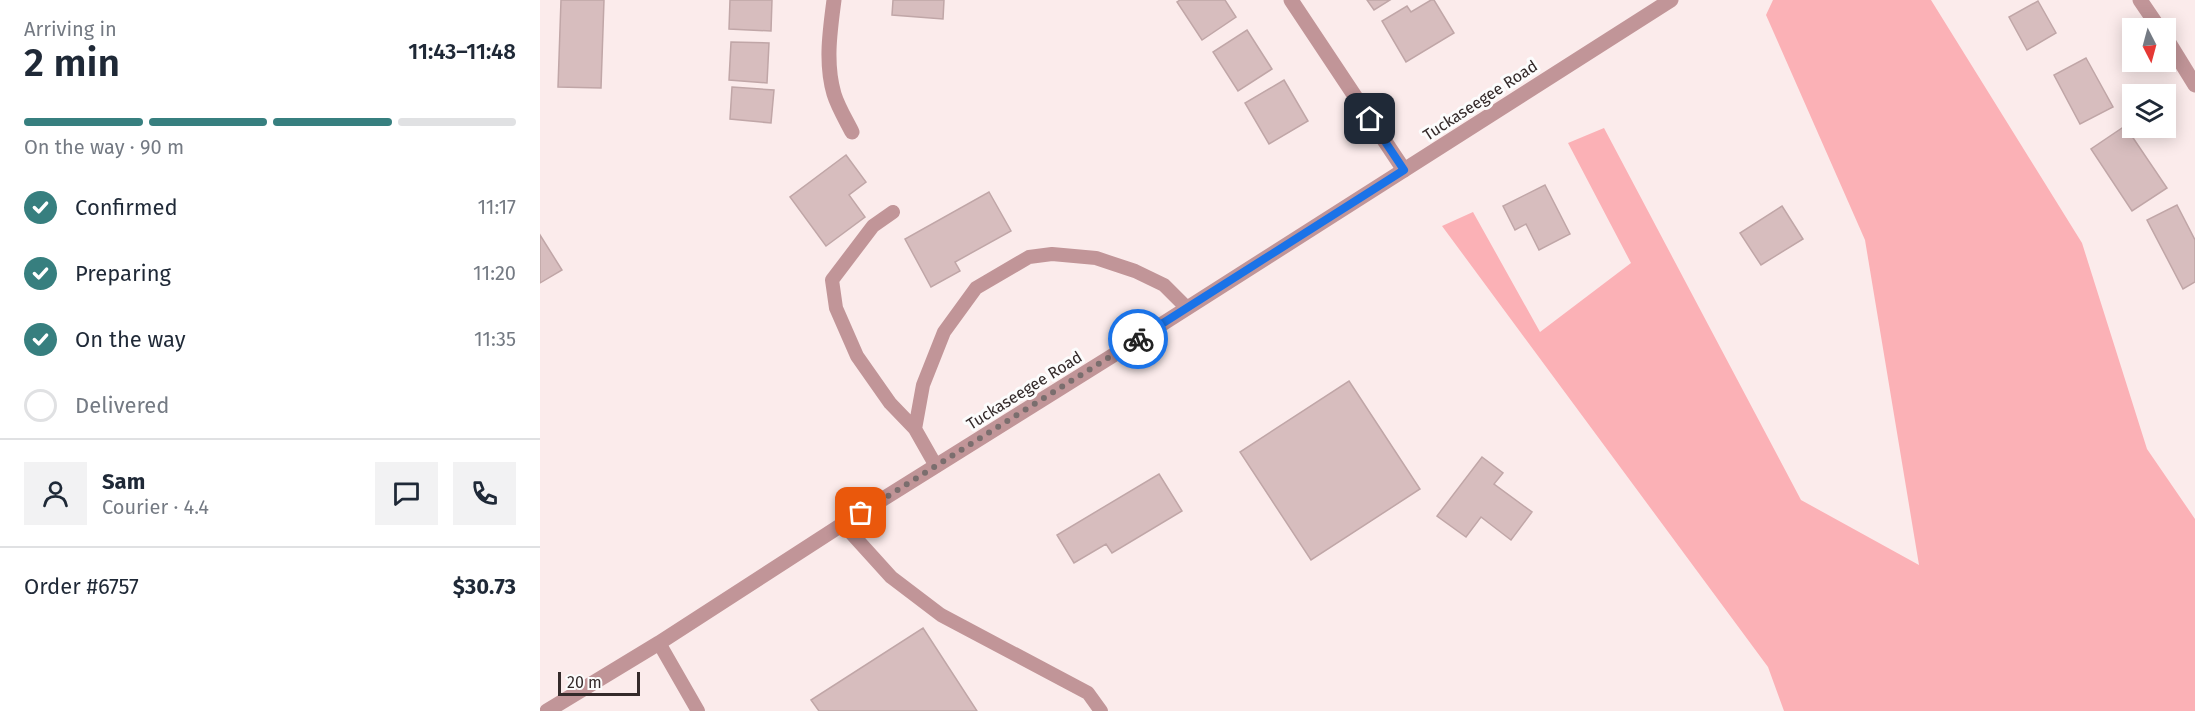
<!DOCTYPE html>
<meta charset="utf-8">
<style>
:root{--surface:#fff;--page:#f2f2f3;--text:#1f2937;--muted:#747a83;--line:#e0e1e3;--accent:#377f7f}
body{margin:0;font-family:"Fira Sans",sans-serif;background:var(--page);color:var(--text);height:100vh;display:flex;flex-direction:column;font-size:22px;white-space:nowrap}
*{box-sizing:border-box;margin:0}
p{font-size:20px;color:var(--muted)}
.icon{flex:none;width:33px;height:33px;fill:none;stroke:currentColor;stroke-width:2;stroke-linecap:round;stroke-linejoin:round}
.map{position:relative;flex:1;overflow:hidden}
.details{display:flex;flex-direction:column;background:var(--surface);width:540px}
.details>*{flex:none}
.needle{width:39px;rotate:174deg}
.controls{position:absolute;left:1582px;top:18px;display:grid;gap:12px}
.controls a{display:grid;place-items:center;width:54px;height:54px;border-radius:0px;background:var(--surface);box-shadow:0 3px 15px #0003;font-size:30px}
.scale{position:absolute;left:18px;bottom:15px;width:82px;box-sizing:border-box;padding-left:6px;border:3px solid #342a2a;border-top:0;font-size:16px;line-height:21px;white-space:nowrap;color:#342a2a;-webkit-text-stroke:4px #fcfcfc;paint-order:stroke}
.pin{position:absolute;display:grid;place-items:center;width:51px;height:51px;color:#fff;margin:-26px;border-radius:12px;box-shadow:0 3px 9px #0006}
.courier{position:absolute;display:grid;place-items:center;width:60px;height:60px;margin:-30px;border:4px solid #1a73e8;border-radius:50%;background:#fff;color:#222;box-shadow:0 2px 8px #0007}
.overview em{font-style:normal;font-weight:600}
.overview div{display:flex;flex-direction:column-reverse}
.overview{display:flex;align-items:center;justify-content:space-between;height:102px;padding:0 24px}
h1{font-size:39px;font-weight:600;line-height:45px}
.bar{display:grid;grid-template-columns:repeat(4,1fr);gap:9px 6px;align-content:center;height:72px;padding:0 24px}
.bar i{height:8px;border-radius:4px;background:var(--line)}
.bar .current{background:var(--accent)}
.bar p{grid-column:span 4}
.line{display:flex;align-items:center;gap:15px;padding:0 24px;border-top:2px solid var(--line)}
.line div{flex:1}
.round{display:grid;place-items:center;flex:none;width:63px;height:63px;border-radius:0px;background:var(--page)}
ol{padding:0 24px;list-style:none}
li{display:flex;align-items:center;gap:18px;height:66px}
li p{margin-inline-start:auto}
li .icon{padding:6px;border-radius:50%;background:var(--accent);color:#fff;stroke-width:4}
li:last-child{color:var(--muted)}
li i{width:33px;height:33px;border:3px solid var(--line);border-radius:50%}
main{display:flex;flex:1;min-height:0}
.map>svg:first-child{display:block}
</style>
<main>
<section class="details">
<div class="overview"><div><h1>2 min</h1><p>Arriving in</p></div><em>11:43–11:48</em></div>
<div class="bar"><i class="current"></i><i class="current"></i><i class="current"></i><i></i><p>On the way · 90 m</p></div>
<ol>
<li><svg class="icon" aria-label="check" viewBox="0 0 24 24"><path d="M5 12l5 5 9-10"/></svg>Confirmed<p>11:17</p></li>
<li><svg class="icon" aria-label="check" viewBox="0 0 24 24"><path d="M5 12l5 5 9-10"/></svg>Preparing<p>11:20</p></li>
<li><svg class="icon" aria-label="check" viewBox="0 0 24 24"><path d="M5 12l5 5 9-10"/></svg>On the way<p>11:35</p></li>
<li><i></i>Delivered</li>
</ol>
<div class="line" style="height:108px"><a class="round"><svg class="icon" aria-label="person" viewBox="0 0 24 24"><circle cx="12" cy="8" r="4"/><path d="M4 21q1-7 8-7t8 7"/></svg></a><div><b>Sam</b><p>Courier · 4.4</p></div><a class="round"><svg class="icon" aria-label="chat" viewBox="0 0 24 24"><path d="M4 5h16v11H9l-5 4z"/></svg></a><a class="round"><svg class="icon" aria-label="phone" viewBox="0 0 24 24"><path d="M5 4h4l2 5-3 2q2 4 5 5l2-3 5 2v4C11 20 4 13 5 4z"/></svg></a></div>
<div class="line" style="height:78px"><div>Order #6757</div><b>$30.73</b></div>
</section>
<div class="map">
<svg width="1655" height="711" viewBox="0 0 1655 711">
<rect width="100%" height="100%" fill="#fbebeb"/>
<path fill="#fbb1b6" d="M1233,0h158l151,243 65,206 48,70v192h-411l-16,-44 -326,-441 31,-14 67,120 91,-69 -63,-120 36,-15 197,372 118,65 -54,-325 -99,-225z"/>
<path fill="#d7bdbe" stroke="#c0a6a7" stroke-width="1.5" d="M21,0h43l-3,88 -43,-1z
M190,0h42l-1,31 -42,-2z
M353,0h51l-1,19 -51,-4z
M640,0h45l11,17 -34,23 -25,-38z
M827,0h23l-16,10z
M891,0h3l20,33 -48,29 -24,-41 25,-15 4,6z
M1498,1l18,32 -29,17 -18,-33z
M707,30l25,39 -34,22 -25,-39z
M191,42l38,1 -2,40 -38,-3z
M1546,58l27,49 -33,17 -26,-49z
M744,80l24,41 -39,23 -24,-41z
M192,87l42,3 -3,33 -41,-4z
M1585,126l42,62 -35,23 -41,-62z
M306,155l20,27 -17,13 16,22 -39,29 -36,-49z
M1005,185l25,49 -31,16 -13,-26 -11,6 -12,-24z
M449,192l22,39 -56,31 5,9 -29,16 -26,-48z
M1637,205l18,35v42l-12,7 -36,-69z
M1242,206l21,33 -42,26 -21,-32z
M0,235l22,35 -22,13z
M809,381l71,108 -109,71 -71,-108z
M942,457l21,16 -9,11 38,28 -21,28 -30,-23 -15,20 -29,-21z
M619,474l23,37 -70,42 -6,-9 -32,19 -17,-28z
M383,628l54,83h-158l-8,-11z"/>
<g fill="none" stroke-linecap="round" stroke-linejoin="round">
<path stroke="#c19598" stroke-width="14" d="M353,212l-20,14 -41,54 4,28 21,48 33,47 25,26 21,37
M375,429l8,-44 21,-53 32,-44 53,-31 23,-3 44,4 39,13 29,14 23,23
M303,524l48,53 50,38 147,78 13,18
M119,643l39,68"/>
<path stroke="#c19598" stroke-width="15" d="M294,0c-4,31 -9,63 0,94 4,13 12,26 18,38
M751,0l113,170
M1600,0l19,28
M1626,38l29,47"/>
<path stroke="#c19598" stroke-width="15" d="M7,711l112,-68 184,-119 269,-168 559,-356"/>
</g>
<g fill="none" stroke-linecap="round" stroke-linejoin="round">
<path stroke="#7a6e6e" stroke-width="6" stroke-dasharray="0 10.8" d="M321,513l277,-174"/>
<path stroke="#1a73e8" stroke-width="8" d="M598,339l266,-169 -34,-51"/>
</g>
<g text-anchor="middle" stroke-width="6" stroke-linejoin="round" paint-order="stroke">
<g font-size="16" fill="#342a2a" stroke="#fcfcfc">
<text transform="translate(940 100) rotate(-33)" y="6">Tuckaseegee Road</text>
<text transform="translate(484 390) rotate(-32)" y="6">Tuckaseegee Road</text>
</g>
</g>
</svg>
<div class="controls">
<a><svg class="needle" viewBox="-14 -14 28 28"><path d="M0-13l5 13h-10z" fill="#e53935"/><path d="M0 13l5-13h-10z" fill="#747a83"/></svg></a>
<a><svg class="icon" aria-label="layers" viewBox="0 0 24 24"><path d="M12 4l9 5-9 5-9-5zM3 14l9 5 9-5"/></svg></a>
</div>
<div class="scale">20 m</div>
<div class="pin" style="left:321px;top:513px;background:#ea580c"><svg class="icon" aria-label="bag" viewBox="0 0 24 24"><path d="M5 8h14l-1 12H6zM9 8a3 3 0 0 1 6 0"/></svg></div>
<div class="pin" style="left:830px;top:119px;background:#1f2937"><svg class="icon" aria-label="home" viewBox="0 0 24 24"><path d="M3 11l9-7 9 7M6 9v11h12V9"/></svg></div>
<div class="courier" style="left:598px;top:339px"><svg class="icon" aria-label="bike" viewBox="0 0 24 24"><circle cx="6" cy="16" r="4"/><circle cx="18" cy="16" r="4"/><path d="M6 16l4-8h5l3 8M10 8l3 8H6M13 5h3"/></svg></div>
</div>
</main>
